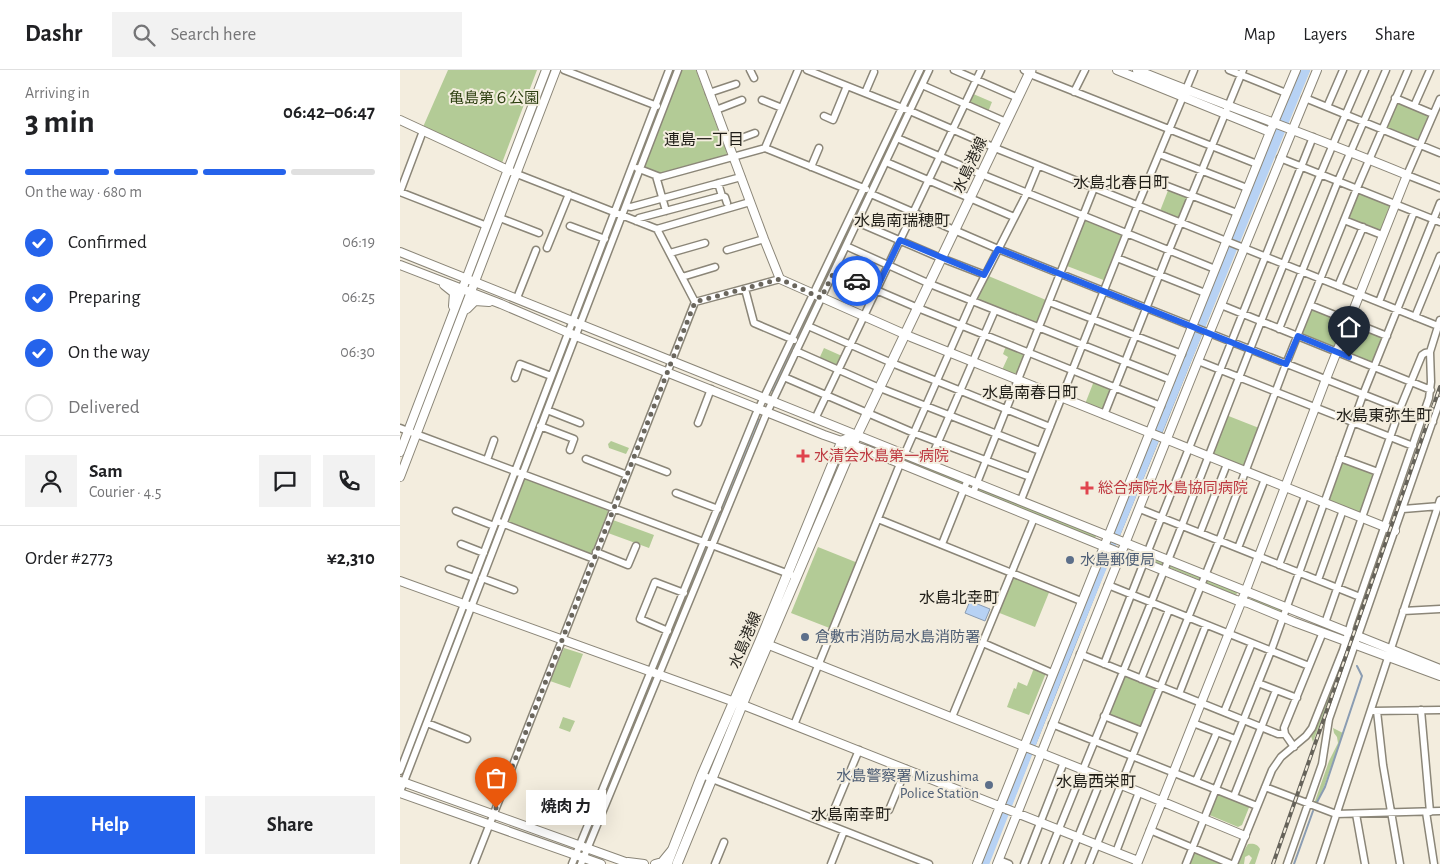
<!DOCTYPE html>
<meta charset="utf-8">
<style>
:root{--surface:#fff;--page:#f2f2f2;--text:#202124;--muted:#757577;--line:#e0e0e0;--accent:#2563eb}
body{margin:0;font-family:"Alegreya Sans","Noto Sans JP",sans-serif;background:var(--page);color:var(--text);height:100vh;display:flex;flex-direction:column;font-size:19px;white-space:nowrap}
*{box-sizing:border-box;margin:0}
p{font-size:16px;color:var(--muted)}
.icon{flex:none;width:28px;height:28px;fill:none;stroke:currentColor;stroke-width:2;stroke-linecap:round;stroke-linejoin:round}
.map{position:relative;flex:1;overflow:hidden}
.panel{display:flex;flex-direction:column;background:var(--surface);width:400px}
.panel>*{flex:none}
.pin{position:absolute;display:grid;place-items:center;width:42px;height:42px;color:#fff;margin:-51px -21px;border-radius:50% 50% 50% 0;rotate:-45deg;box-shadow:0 0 5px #0007}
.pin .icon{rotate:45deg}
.courier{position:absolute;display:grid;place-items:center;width:50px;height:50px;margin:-25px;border:4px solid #2563eb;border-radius:50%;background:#fff;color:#222;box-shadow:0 1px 6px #0007}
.bubble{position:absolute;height:35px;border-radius:0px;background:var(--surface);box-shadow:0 5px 20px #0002;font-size:16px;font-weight:700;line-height:35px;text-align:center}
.head em{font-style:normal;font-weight:700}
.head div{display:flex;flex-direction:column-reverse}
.head{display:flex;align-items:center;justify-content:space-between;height:85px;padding:0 25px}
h1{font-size:32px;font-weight:700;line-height:38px}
.bar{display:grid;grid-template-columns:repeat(4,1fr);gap:8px 5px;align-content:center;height:60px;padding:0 25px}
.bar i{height:6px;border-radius:4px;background:var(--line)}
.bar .on{background:var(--accent)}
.bar p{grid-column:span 4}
.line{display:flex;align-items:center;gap:12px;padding:0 25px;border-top:1px solid var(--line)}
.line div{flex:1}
.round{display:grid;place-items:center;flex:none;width:52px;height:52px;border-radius:0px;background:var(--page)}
ol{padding:0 25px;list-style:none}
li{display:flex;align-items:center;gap:15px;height:55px}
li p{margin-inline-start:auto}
li .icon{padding:5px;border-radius:50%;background:var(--accent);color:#fff;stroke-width:4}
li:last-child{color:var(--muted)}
li i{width:28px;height:28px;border:2px solid var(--line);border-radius:50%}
.cta{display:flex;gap:10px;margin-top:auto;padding:10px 25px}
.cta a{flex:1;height:58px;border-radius:0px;background:var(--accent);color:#fff;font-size:20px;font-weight:700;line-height:58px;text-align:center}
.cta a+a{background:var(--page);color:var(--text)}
header{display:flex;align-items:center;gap:30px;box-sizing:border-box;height:70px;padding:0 25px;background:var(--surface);border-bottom:1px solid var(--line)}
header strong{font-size:24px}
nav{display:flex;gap:28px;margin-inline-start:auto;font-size:18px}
.search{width:350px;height:45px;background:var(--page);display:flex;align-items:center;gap:12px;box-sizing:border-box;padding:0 18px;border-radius:0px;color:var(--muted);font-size:19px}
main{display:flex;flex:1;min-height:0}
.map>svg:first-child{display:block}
</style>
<header>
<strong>Dashr</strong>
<div class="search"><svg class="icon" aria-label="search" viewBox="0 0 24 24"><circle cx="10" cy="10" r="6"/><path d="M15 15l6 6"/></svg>Search here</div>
<nav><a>Map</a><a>Layers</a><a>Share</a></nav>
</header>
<main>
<section class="panel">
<div class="head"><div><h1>3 min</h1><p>Arriving in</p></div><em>06:42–06:47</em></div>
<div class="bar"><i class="on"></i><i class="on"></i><i class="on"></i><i></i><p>On the way · 680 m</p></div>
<ol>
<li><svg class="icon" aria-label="check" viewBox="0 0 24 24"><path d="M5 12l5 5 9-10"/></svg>Confirmed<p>06:19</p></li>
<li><svg class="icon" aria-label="check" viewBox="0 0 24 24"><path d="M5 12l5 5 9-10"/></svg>Preparing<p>06:25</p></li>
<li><svg class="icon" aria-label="check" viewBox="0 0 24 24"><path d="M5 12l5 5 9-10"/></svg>On the way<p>06:30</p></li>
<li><i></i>Delivered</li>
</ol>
<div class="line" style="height:90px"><a class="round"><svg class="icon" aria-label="person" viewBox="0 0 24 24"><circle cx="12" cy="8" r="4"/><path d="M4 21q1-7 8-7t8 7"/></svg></a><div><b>Sam</b><p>Courier · 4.5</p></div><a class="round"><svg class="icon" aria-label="chat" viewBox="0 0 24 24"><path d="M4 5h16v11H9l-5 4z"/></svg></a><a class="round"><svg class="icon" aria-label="phone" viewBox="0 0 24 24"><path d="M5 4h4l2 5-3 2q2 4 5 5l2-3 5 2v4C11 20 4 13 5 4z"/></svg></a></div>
<div class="line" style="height:65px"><div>Order #2773</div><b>¥2,310</b></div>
<div class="cta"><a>Help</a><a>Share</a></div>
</section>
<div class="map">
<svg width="1040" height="794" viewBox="0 0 1040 794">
<rect width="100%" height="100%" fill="#f3edde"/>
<path fill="#b3cb96" d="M48,0h89l-35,93 -79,-36z
M281,0h15l31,83 -1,3 -65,18 -16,-7 -1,-2z
M571,23l21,9 -4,10 -21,-9z
M997,31l32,13 -12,28 -33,-14z
M769,118l20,8 -10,22 -19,-7z
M958,121l32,14 -10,27 -33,-13z
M686,148l39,16 -19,47 -39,-15z
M586,205l60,25 -10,24 -61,-25z
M911,238l33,13 -11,28 -32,-14z
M951,254l32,12 -11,28 -31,-12z
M606,276l19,7 -8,20 -5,1 -10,-4 6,-13 -5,-3z
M424,278l18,8 -5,11 -18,-8z
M694,311l18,8 -9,22 -18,-7z
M826,345l33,13 -15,39 -34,-14z
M211,371l18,7 -3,6 -17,-6 -1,-4z
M503,388l60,24 -1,3 -60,-26z
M942,390l33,14 -15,40 -33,-14z
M126,409l81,31 2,3 -17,41 -3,1 -80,-31 -2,-2 16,-42z
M578,418l118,47v1l-1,2 -118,-47z
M213,450l41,15 -5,13 -41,-15z
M418,477l40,16 -26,66 -41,-16z
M732,479l31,13 1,1 -2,2 -31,-12z
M769,494l33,13 -2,3 -32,-13z
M615,506l35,14 -15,37 -38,-15 15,-35z
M808,509l30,12 -2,4 -30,-12 -1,-2z
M852,528l30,12v2l-31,-12z
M164,578l19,6 -13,34 -20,-7z
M634,598l12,5 -17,42 -22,-8 7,-19 2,1 2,-7 9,4z
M723,605l33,14 -16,39 -33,-13z
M933,614h2l-22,58 -2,-6 10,-20z
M163,647l12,4 -5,11 -11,-4z
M933,658l10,5 -19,54 -8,17h-2l15,-43 9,-18 -1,-6 -3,-4z
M816,722l34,13 -8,20 -4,2 -31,-13z
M848,774c5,-1 10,0 12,5l-5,15h-6l3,-6 -3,-3 -4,2 -1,7h-8z
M794,780l32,14h-38z"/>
<path fill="#b7d2f4" stroke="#8a9cb2" d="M272,0h3l-93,244 -3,-1z
M523,0h4l-153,321 -3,-1z
M167,273l3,1 -98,255 -2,-1z
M357,349l4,1 -101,247 -4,-1z
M570,531l20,8 -5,12 -20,-8z
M64,541l2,1 -61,161 -3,-1z
M251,609l4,1 -65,158 -4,-2z"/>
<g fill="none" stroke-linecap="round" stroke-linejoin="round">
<path stroke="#8a9cb2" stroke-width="2" d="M885,55l24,-55
M761,364l122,-304
M718,468l41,-100
M634,677l78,-196
M916,734l9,-17 37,-111 -5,-10
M610,737l22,-56
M587,794l21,-53
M894,794l19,-53"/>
<path stroke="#b7d2f4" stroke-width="10" d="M584,794l81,-207 240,-587"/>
<g stroke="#8b8678" stroke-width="9">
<path id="minor" d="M164,0l93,36
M350,0l4,8
M407,0l103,41 90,39 438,176
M554,0l64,28
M624,0l11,6 222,88
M829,0l57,23
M522,15l84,37
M674,22l11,-22
M309,23l27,-9
M465,23l9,-21
M905,28l135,55
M995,28l38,16
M1040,29l-33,76 33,13
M362,30l20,8
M1014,36l16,-36
M927,37l16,-37
M316,40l26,-10
M424,46l9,4 14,-34
M497,68l79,34 239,97
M328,73l27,-10
M365,78l33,-78
M759,84l88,34
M880,88l160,64
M486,92l128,55
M411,97l8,-19
M237,98l23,9 105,-29 101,41
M117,104l140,55 93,-27
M256,106l10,35
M749,109l88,34
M318,113l4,13 3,1 2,6
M0,122l87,34
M0,122l23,-61
M471,124l127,55 435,173
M226,136l5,1 110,-30
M100,148l39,15
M944,150l38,15
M236,151l3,-3 83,-22
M457,152l79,34 49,19
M170,156l35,13
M446,176l84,38 65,26 -66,153
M147,178l22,-54
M327,180l37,-11
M270,183l35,-10
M717,188l88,35
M434,202l84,36 243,98
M282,207l33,-10
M938,216l25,-59
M345,219l9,34 40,17
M117,228l19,-48
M295,232l85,-23
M649,232l133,52
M979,232l35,-90
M821,235l210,85
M910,235l77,31
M595,240l176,70
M1015,247l25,-61
M408,256l84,37 158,64
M879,259l59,-148 48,-111
M396,281l79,35 165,65
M798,291l215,85
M384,307l130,56 116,44
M115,308l5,-14 31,12
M147,340l33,13
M704,345l66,-167 73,-178
M415,349l166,-349
M298,353l13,-34
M140,356l34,13 -4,11
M0,358l397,149
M505,383l67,-152 55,-108 11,-27
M940,388l38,14
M186,389l41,16
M233,389l34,13
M87,390l7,-20
M276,423l42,16
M573,423l121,-305
M621,430l118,-298 55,-132
M740,439l220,88
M1003,439l37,-3
M56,441l38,15
M478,449l203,82
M99,452l95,37
M800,463l27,-69
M61,474l23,9
M542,474l26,-65
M838,478l27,-69
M748,481l165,-414
M196,482l32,13 8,-19
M879,495l26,-69
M49,499l25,9
M82,508l32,12
M918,510l25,-70
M708,515l201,81
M1003,541l37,-2
M925,553l76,-217 21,-51 3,-2 5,-1
M268,561l-28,-12 15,-37 29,11
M583,573l69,30
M680,584l198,80h7
M704,594l40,-102
M741,609l28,-69
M858,613l39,15
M779,624l27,-69
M1021,640l9,102
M973,641l67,-1
M977,641l6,54 17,99
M824,642l28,-69
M704,646l38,15
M552,647l82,-199
M27,653l40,16
M793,653l42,16
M652,654l205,82
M394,655l106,-261
M894,677l-9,-13 -1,-6 39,-96
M0,701l269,-701
M302,705l227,89
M796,711l21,-49
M865,717l71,27 104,-3
M0,722l278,-722
M834,726l42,-106
M489,740l17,-41
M1026,742l8,52
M956,744l9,50
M428,754l31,-74
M750,760l81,34
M716,782l23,-60
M599,790l10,4
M74,794l221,-562 -38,-73
M172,794l184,-450 164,-344
M181,794l184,-447 164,-347
M315,794l9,-22
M431,794l13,-33
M624,794l40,-102
M645,794c45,-114 93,-226 137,-339 59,-153 117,-305 183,-455
M667,794l35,-87
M689,794l130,-323 67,-177 71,-176 51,-118
M786,794l85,-213 93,-259 76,-189
M834,794l38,-94 9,-13 25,-21 6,-8 31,-78 8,-27 78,-225 2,-16 -1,-30 10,-32
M887,794l35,-100 7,-45 111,-319
M920,794l120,-364"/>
</g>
<g stroke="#8b8678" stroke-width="10">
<path id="tertiary" d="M301,0l63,169 16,40 131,58 484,194
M717,0l153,62
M737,0c89,36 181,68 270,105l-81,204 -80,211 -109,274
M0,50l110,51
M0,182l1040,417
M0,195l101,39 75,32 248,99 43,15 369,150 12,3 46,19 146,54
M44,215l10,8 -1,13
M67,239l8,-8 14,1
M0,382l146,-382
M0,407l156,-407
M0,511l343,124 395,156
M364,573l375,149 106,44
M0,711l231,83
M0,723l201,71
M228,792l16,2
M255,794l7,-2 9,-11
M577,794l293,-732 26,-62
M597,794l201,-503 119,-291"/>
</g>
<g stroke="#8b8678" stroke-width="11">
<path id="secondary" d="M267,794l35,-89 58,-134 82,-200 15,-6
M277,794l70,-171 110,-258 174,-365"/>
</g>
<use href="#minor" stroke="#fff" stroke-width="6"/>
<use href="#tertiary" stroke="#fff" stroke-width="8"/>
<use href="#secondary" stroke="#fff" stroke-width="9"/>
<g stroke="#66635a" stroke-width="4">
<path id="rail" d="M873,794l167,-477"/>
</g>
<use href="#rail" stroke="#f3edde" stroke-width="2" stroke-dasharray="5.5" stroke-linecap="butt"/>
</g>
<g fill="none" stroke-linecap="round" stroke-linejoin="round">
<path stroke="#6a665d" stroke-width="5" stroke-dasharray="0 9" d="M96,738l199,-506 85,-23 41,19 13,-26 23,9"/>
<path stroke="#2563eb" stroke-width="6" d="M457,211l19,9 24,-50 84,35 14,-26 288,115 12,-28 51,21"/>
</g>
<g fill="#e0444e" stroke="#f3edde" stroke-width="2">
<path d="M400.5 378.5h5v5h5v5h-5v5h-5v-5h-5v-5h5z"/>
<path d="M684.5 410.5h5v5h5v5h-5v5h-5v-5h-5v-5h5z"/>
</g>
<g fill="#5c6f8a" stroke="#f3edde" stroke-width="2">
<circle cx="670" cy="490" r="5"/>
<circle cx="405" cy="567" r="5"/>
<circle cx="589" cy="715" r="5"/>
</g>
<g text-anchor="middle" stroke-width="4" stroke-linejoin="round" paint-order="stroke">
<g font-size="15" fill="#2e4011" stroke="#f3edde">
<text x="94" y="33">亀島第６公園</text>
</g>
<g font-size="15" fill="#201e18" stroke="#f3edde">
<text transform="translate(570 95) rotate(-65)" y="5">水島港線</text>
<text transform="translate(345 570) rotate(-67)" y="5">水島港線</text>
</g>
<g font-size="15" fill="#be3a42" stroke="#f3edde" text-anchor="start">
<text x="414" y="391">水清会水島第一病院</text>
<text x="698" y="423">総合病院水島協同病院</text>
</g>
<g font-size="15" fill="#4e5e75" stroke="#f3edde" text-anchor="start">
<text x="680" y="495">水島郵便局</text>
<text x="415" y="572">倉敷市消防局水島消防署</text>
<text x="579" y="711" text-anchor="end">水島警察署 Mizushima<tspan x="579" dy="17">Police Station</tspan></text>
</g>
<g font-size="16" fill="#201e18" stroke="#f3edde">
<text x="304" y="75">連島一丁目</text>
<text x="721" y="118">水島北春日町</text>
<text x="502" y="156">水島南瑞穂町</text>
<text x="630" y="328">水島南春日町</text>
<text x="984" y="351">水島東弥生町</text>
<text x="559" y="533">水島北幸町</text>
<text x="696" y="717">水島西栄町</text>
<text x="451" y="750">水島南幸町</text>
</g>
</g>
</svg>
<div class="pin" style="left:96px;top:738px;background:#ea580c"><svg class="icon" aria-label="bag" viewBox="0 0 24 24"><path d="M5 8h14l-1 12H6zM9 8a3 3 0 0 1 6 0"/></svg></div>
<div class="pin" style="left:949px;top:287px;background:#1f2937"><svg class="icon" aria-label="home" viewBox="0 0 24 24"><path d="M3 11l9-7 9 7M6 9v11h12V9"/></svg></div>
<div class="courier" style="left:457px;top:211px"><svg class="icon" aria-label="car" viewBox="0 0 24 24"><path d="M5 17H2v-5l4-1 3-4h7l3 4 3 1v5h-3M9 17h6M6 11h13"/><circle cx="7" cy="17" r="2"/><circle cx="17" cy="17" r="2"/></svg></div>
<div class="bubble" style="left:126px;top:720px;width:80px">焼肉 力</div>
</div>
</main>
